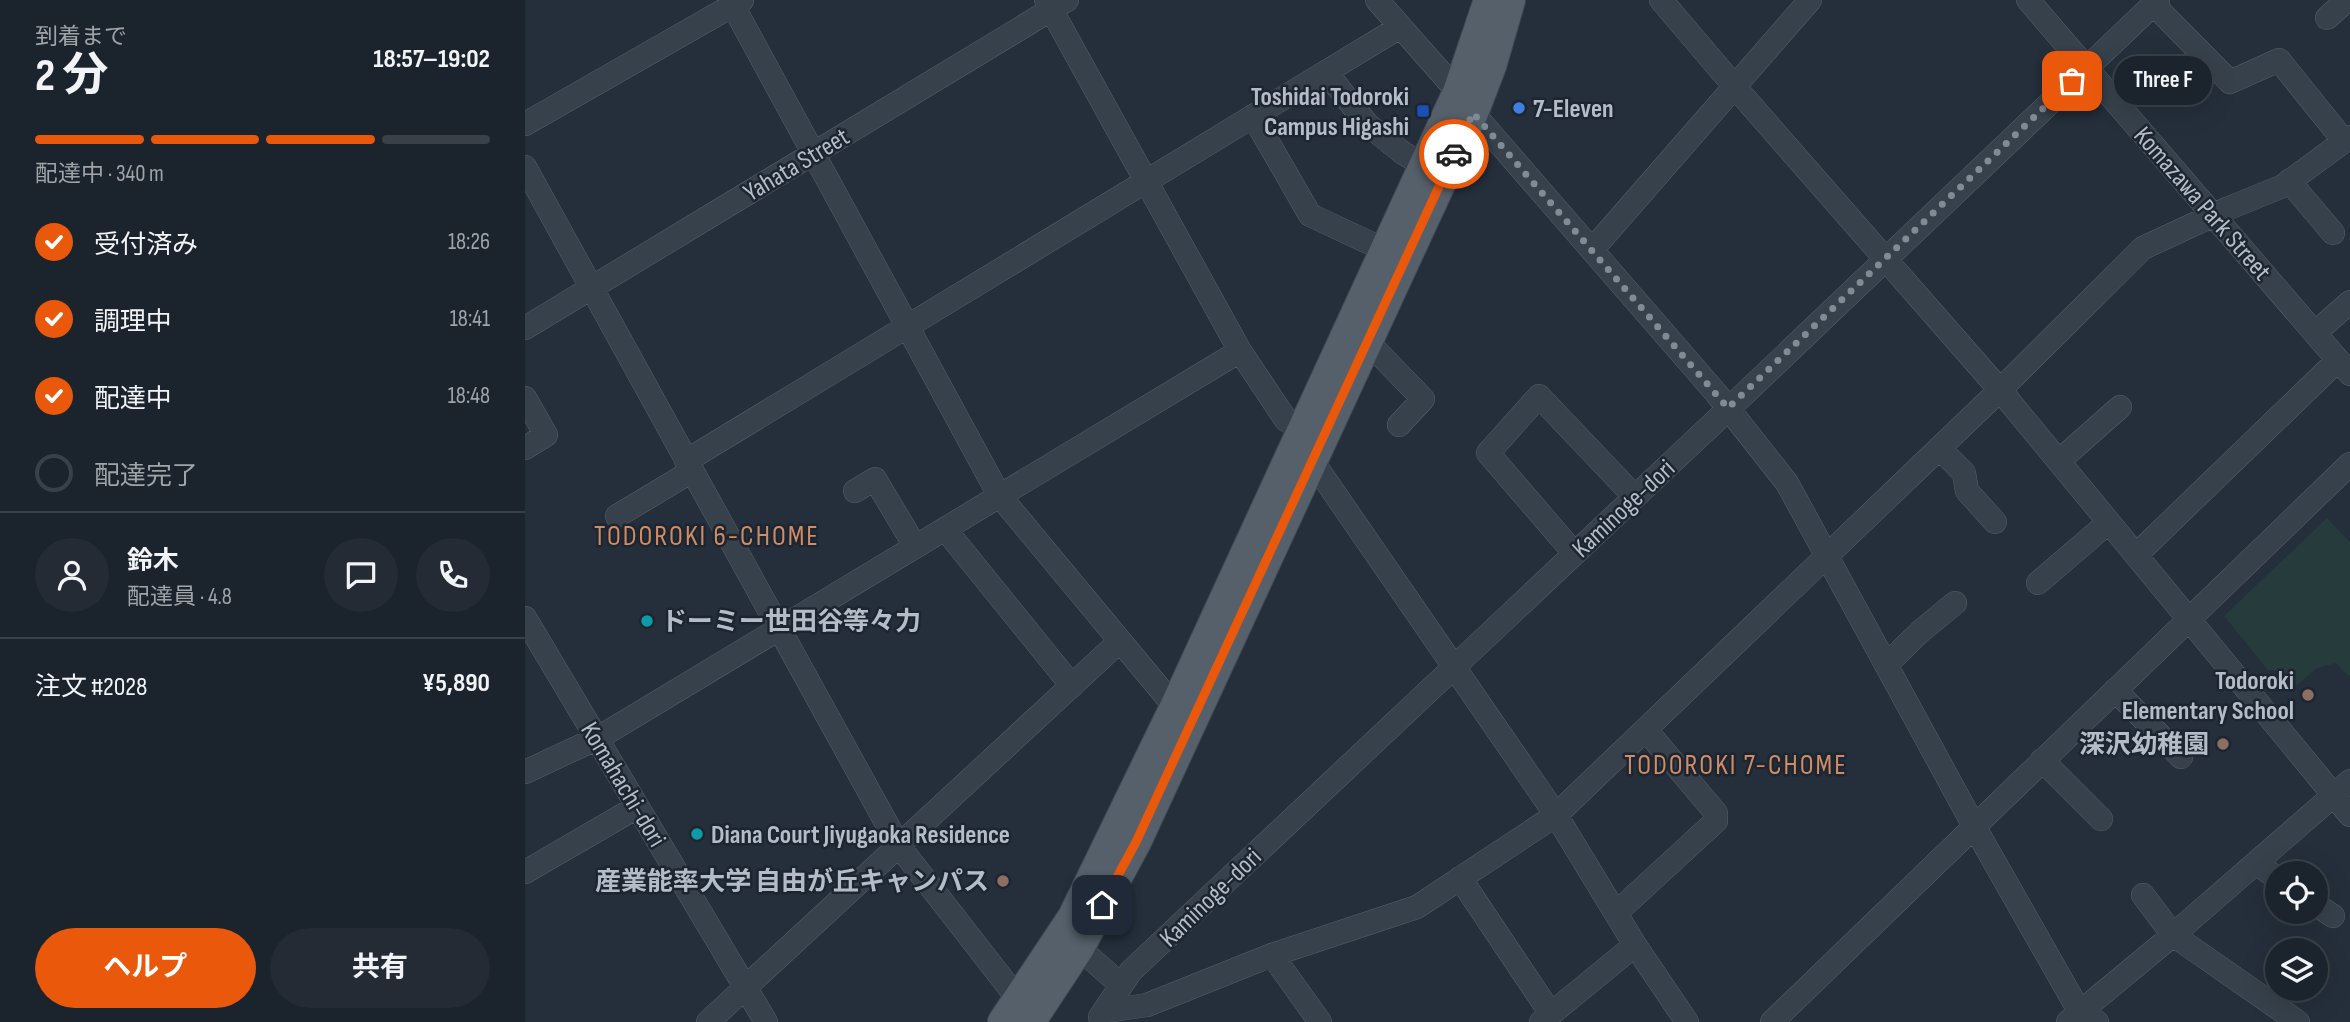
<!DOCTYPE html>
<html lang="ja">
<meta charset="utf-8">
<style>
:root{--surface:#1b232c;--page:#242b34;--text:#f1f3f6;--muted:#a0a4a9;--line:#394048;--accent:#ea580c}
body{margin:0;font-family:"Sofia Sans Condensed","Noto Sans JP",sans-serif;background:var(--page);color:var(--text);height:100vh;display:flex;flex-direction:column;font-size:26px;white-space:nowrap}
*{box-sizing:border-box;margin:0}
p{font-size:23px;color:var(--muted)}
.icon{flex:none;width:38px;height:38px;fill:none;stroke:currentColor;stroke-width:2;stroke-linecap:round;stroke-linejoin:round}
.map{position:relative;flex:1;overflow:hidden}
.details{display:flex;flex-direction:column;background:var(--surface);width:525px}
.details>*{flex:none}
.controls{position:absolute;left:1740px;top:861px;display:grid;gap:14px}
.controls a{display:grid;place-items:center;width:63px;height:63px;border-radius:50%;background:var(--surface);box-shadow:0 7px 28px #0002,0 0 0 2px var(--line);font-size:35px}
.pin{position:absolute;display:grid;place-items:center;width:60px;height:60px;color:#fff;margin:-30px;border-radius:14px;box-shadow:0 4px 10px #0006}
.courier{position:absolute;display:grid;place-items:center;width:70px;height:70px;margin:-35px;border:5px solid #ea580c;border-radius:50%;background:#fff;color:#222;box-shadow:0 2px 9px #0007}
.bubble{position:absolute;height:49px;border-radius:24px;background:var(--surface);box-shadow:0 7px 28px #0002,0 0 0 2px var(--line);font-size:23px;font-weight:700;line-height:49px;text-align:center}
.overview em{font-style:normal;font-weight:700}
.overview div{display:flex;flex-direction:column-reverse}
.overview{display:flex;align-items:center;justify-content:space-between;height:119px;padding:0 35px}
h1{font-size:46px;font-weight:700;line-height:52px}
.bar{display:grid;grid-template-columns:repeat(4,1fr);gap:10px 7px;align-content:center;height:84px;padding:0 35px}
.bar i{height:9px;border-radius:5px;background:var(--line)}
.bar .current{background:var(--accent)}
.bar p{grid-column:span 4}
.line{display:flex;align-items:center;gap:18px;padding:0 35px;border-top:2px solid var(--line)}
.line div{flex:1}
.round{display:grid;place-items:center;flex:none;width:74px;height:74px;border-radius:37px;background:var(--page)}
ol{padding:0 35px;list-style:none}
li{display:flex;align-items:center;gap:21px;height:77px}
li p{margin-inline-start:auto}
li .icon{padding:7px;border-radius:50%;background:var(--accent);color:#fff;stroke-width:4}
li:last-child{color:var(--muted)}
li i{width:38px;height:38px;border:4px solid var(--line);border-radius:50%}
.primary-button{display:flex;gap:14px;margin-top:auto;padding:14px 35px}
.primary-button a{flex:1;height:80px;border-radius:42px;background:var(--accent);color:#fff;font-size:28px;font-weight:700;line-height:80px;text-align:center}
.primary-button a+a{background:var(--page);color:var(--text)}
main{display:flex;flex:1;min-height:0}
.map>svg:first-child{display:block}
</style>
<main>
<section class="details">
<div class="overview"><div><h1>2 分</h1><p>到着まで</p></div><em>18:57–19:02</em></div>
<div class="bar"><i class="current"></i><i class="current"></i><i class="current"></i><i></i><p>配達中 · 340 m</p></div>
<ol>
<li><svg class="icon" aria-label="check" viewBox="0 0 24 24"><path d="M5 12l5 5 9-10"/></svg>受付済み<p>18:26</p></li>
<li><svg class="icon" aria-label="check" viewBox="0 0 24 24"><path d="M5 12l5 5 9-10"/></svg>調理中<p>18:41</p></li>
<li><svg class="icon" aria-label="check" viewBox="0 0 24 24"><path d="M5 12l5 5 9-10"/></svg>配達中<p>18:48</p></li>
<li><i></i>配達完了</li>
</ol>
<div class="line" style="height:126px"><a class="round"><svg class="icon" aria-label="person" viewBox="0 0 24 24"><circle cx="12" cy="8" r="4"/><path d="M4 21q1-7 8-7t8 7"/></svg></a><div><b>鈴木</b><p>配達員 · 4.8</p></div><a class="round"><svg class="icon" aria-label="chat" viewBox="0 0 24 24"><path d="M4 5h16v11H9l-5 4z"/></svg></a><a class="round"><svg class="icon" aria-label="phone" viewBox="0 0 24 24"><path d="M5 4h4l2 5-3 2q2 4 5 5l2-3 5 2v4C11 20 4 13 5 4z"/></svg></a></div>
<div class="line" style="height:91px"><div>注文 #2028</div><b>¥5,890</b></div>
<div class="primary-button"><a>ヘルプ</a><a>共有</a></div>
</section>
<div class="map">
<svg width="1825" height="1022" viewBox="0 0 1825 1022">
<rect width="100%" height="100%" fill="#242f3b"/>
<path fill="#263b3c" d="M1802,518l23,24v133l-2,1 -12,-13 -19,5 -25,21 -17,-19h-7l-44,-54z"/>
<g fill="none" stroke-linecap="round" stroke-linejoin="round">
<g stroke="#565f69" stroke-width="24">
<path id="minor" d="M205,0l269,495 176,212
M521,0l194,351 46,69 17,10
M852,0l81,92 15,21 243,280 71,90 187,343 100,176 6,9 17,11
M1136,0l74,87 265,303 350,425
M1503,0l322,374
M1628,4l77,78 49,-22 65,81
M1802,18l20,-18
M801,72l41,52 36,29 20,12
M728,116l57,99 75,35
M0,124l217,-124
M0,167l374,679 119,153
M1764,181l44,52
M1067,250l218,-250
M0,328l542,-328
M1790,333l35,-31
M843,342l55,57 -24,26
M0,398l21,37 -21,13
M1414,448l25,25 3,18 28,31
M161,461l714,-434
M1534,461l61,-54
M788,462l243,353 79,130 52,77
M330,491l20,-12 40,67
M92,516l75,-45
M420,529l127,157
M1049,553l-86,-100 51,-57 95,100
M1611,555l202,-195
M1513,583l71,-61
M0,618l241,404
M1361,665l35,-34 34,-28
M1590,690l66,67
M1517,760l59,59
M0,772l73,-34 642,-387
M1731,863l21,15
M0,872l112,-65
M935,878l91,136
M1618,895l30,40 125,87
M1790,904l18,12
M1091,913l100,-92v-8l-70,-83
M554,948l42,37
M747,955l48,67
M581,1011l41,-6 125,-50 145,-48 139,-92 444,-425 143,-142 86,-40 54,-22 67,-49
M575,1017l31,-46 608,-572 419,-399
M183,1022l412,-381
M1016,1022l94,-77
M1247,1022l578,-558
M1543,1022l105,-87 177,-154"/>
</g>
<g stroke="#414a54" stroke-width="32">
<path id="major" d="M478,1022l70,-105 102,-210 283,-615 31,-92
M505,1022l49,-74 57,-106 337,-729 18,-47 19,-66"/>
</g>
<use href="#minor" stroke="#37414b" stroke-width="23"/>
<use href="#major" stroke="#55606b" stroke-width="30"/>
</g>
<g fill="none" stroke-linecap="round" stroke-linejoin="round">
<path stroke="#818b96" stroke-width="7" stroke-dasharray="0 12.6" d="M929,154l19,-41 255,295 344,-327"/>
<path stroke="#ea580c" stroke-width="9" d="M577,905l34,-63 318,-688"/>
</g>
<circle fill="#3f7fe0" stroke="#1d2630" stroke-width="2.5" cx="994" cy="108" r="7"/>
<rect fill="#1a4fb4" stroke="#1d2630" stroke-width="2.5" x="891" y="104" width="14" height="14" rx="3.5"/>
<g fill="#0f9aa8" stroke="#1d2630" stroke-width="2.5">
<circle cx="122" cy="621" r="7"/>
<circle cx="172" cy="834" r="7"/>
</g>
<g fill="#8d6e63" stroke="#1d2630" stroke-width="2.5">
<circle cx="1783" cy="695" r="7"/>
<circle cx="1698" cy="744" r="7"/>
<circle cx="478" cy="881" r="7"/>
</g>
<g text-anchor="middle" stroke-width="5" stroke-linejoin="round" paint-order="stroke">
<g font-size="26" font-weight="bold" fill="#b3bcc7" stroke="#1d2630" text-anchor="end">
<text x="884" y="105">Toshidai Todoroki<tspan x="884" dy="30">Campus Higashi</tspan></text>
<text x="1008" y="117" text-anchor="start">7-Eleven</text>
<text x="136" y="630" text-anchor="start">ドーミー世田谷等々力</text>
<text x="1769" y="689">Todoroki<tspan x="1769" dy="30">Elementary School</tspan></text>
<text x="1684" y="753">深沢幼稚園</text>
<text x="186" y="843" text-anchor="start">Diana Court Jiyugaoka Residence</text>
<text x="464" y="890">産業能率大学 自由が丘キャンパス</text>
</g>
<g font-size="26" fill="#b3bcc7" stroke="#1d2630">
<text transform="translate(271 164) rotate(-31)" y="9">Yahata Street</text>
<text transform="translate(1678 203) rotate(49)" y="9">Komazawa Park Street</text>
<text transform="translate(1098 508) rotate(-43)" y="9">Kaminoge-dori</text>
<text transform="translate(99 784) rotate(59)" y="9">Komahachi-dori</text>
<text transform="translate(685 897) rotate(-44)" y="9">Kaminoge-dori</text>
</g>
<g font-size="28" letter-spacing="2" fill="#d08c65" stroke="#1d2630">
<text x="182" y="545">TODOROKI 6-CHOME</text>
<text x="1211" y="774">TODOROKI 7-CHOME</text>
</g>
</g>
</svg>
<div class="controls">
<a><svg class="icon" aria-label="locate" viewBox="0 0 24 24"><circle cx="12" cy="12" r="6"/><path d="M12 2v4M12 18v4M2 12h4M18 12h4"/></svg></a>
<a><svg class="icon" aria-label="layers" viewBox="0 0 24 24"><path d="M12 4l9 5-9 5-9-5zM3 14l9 5 9-5"/></svg></a>
</div>
<div class="pin" style="left:1547px;top:81px;background:#ea580c"><svg class="icon" aria-label="bag" viewBox="0 0 24 24"><path d="M5 8h14l-1 12H6zM9 8a3 3 0 0 1 6 0"/></svg></div>
<div class="pin" style="left:577px;top:905px;background:#1f2937"><svg class="icon" aria-label="home" viewBox="0 0 24 24"><path d="M3 11l9-7 9 7M6 9v11h12V9"/></svg></div>
<div class="courier" style="left:929px;top:154px"><svg class="icon" aria-label="car" viewBox="0 0 24 24"><path d="M5 17H2v-5l4-1 3-4h7l3 4 3 1v5h-3M9 17h6M6 11h13"/><circle cx="7" cy="17" r="2"/><circle cx="17" cy="17" r="2"/></svg></div>
<div class="bubble" style="left:1589px;top:56px;width:98px">Three F</div>
</div>
</main>
